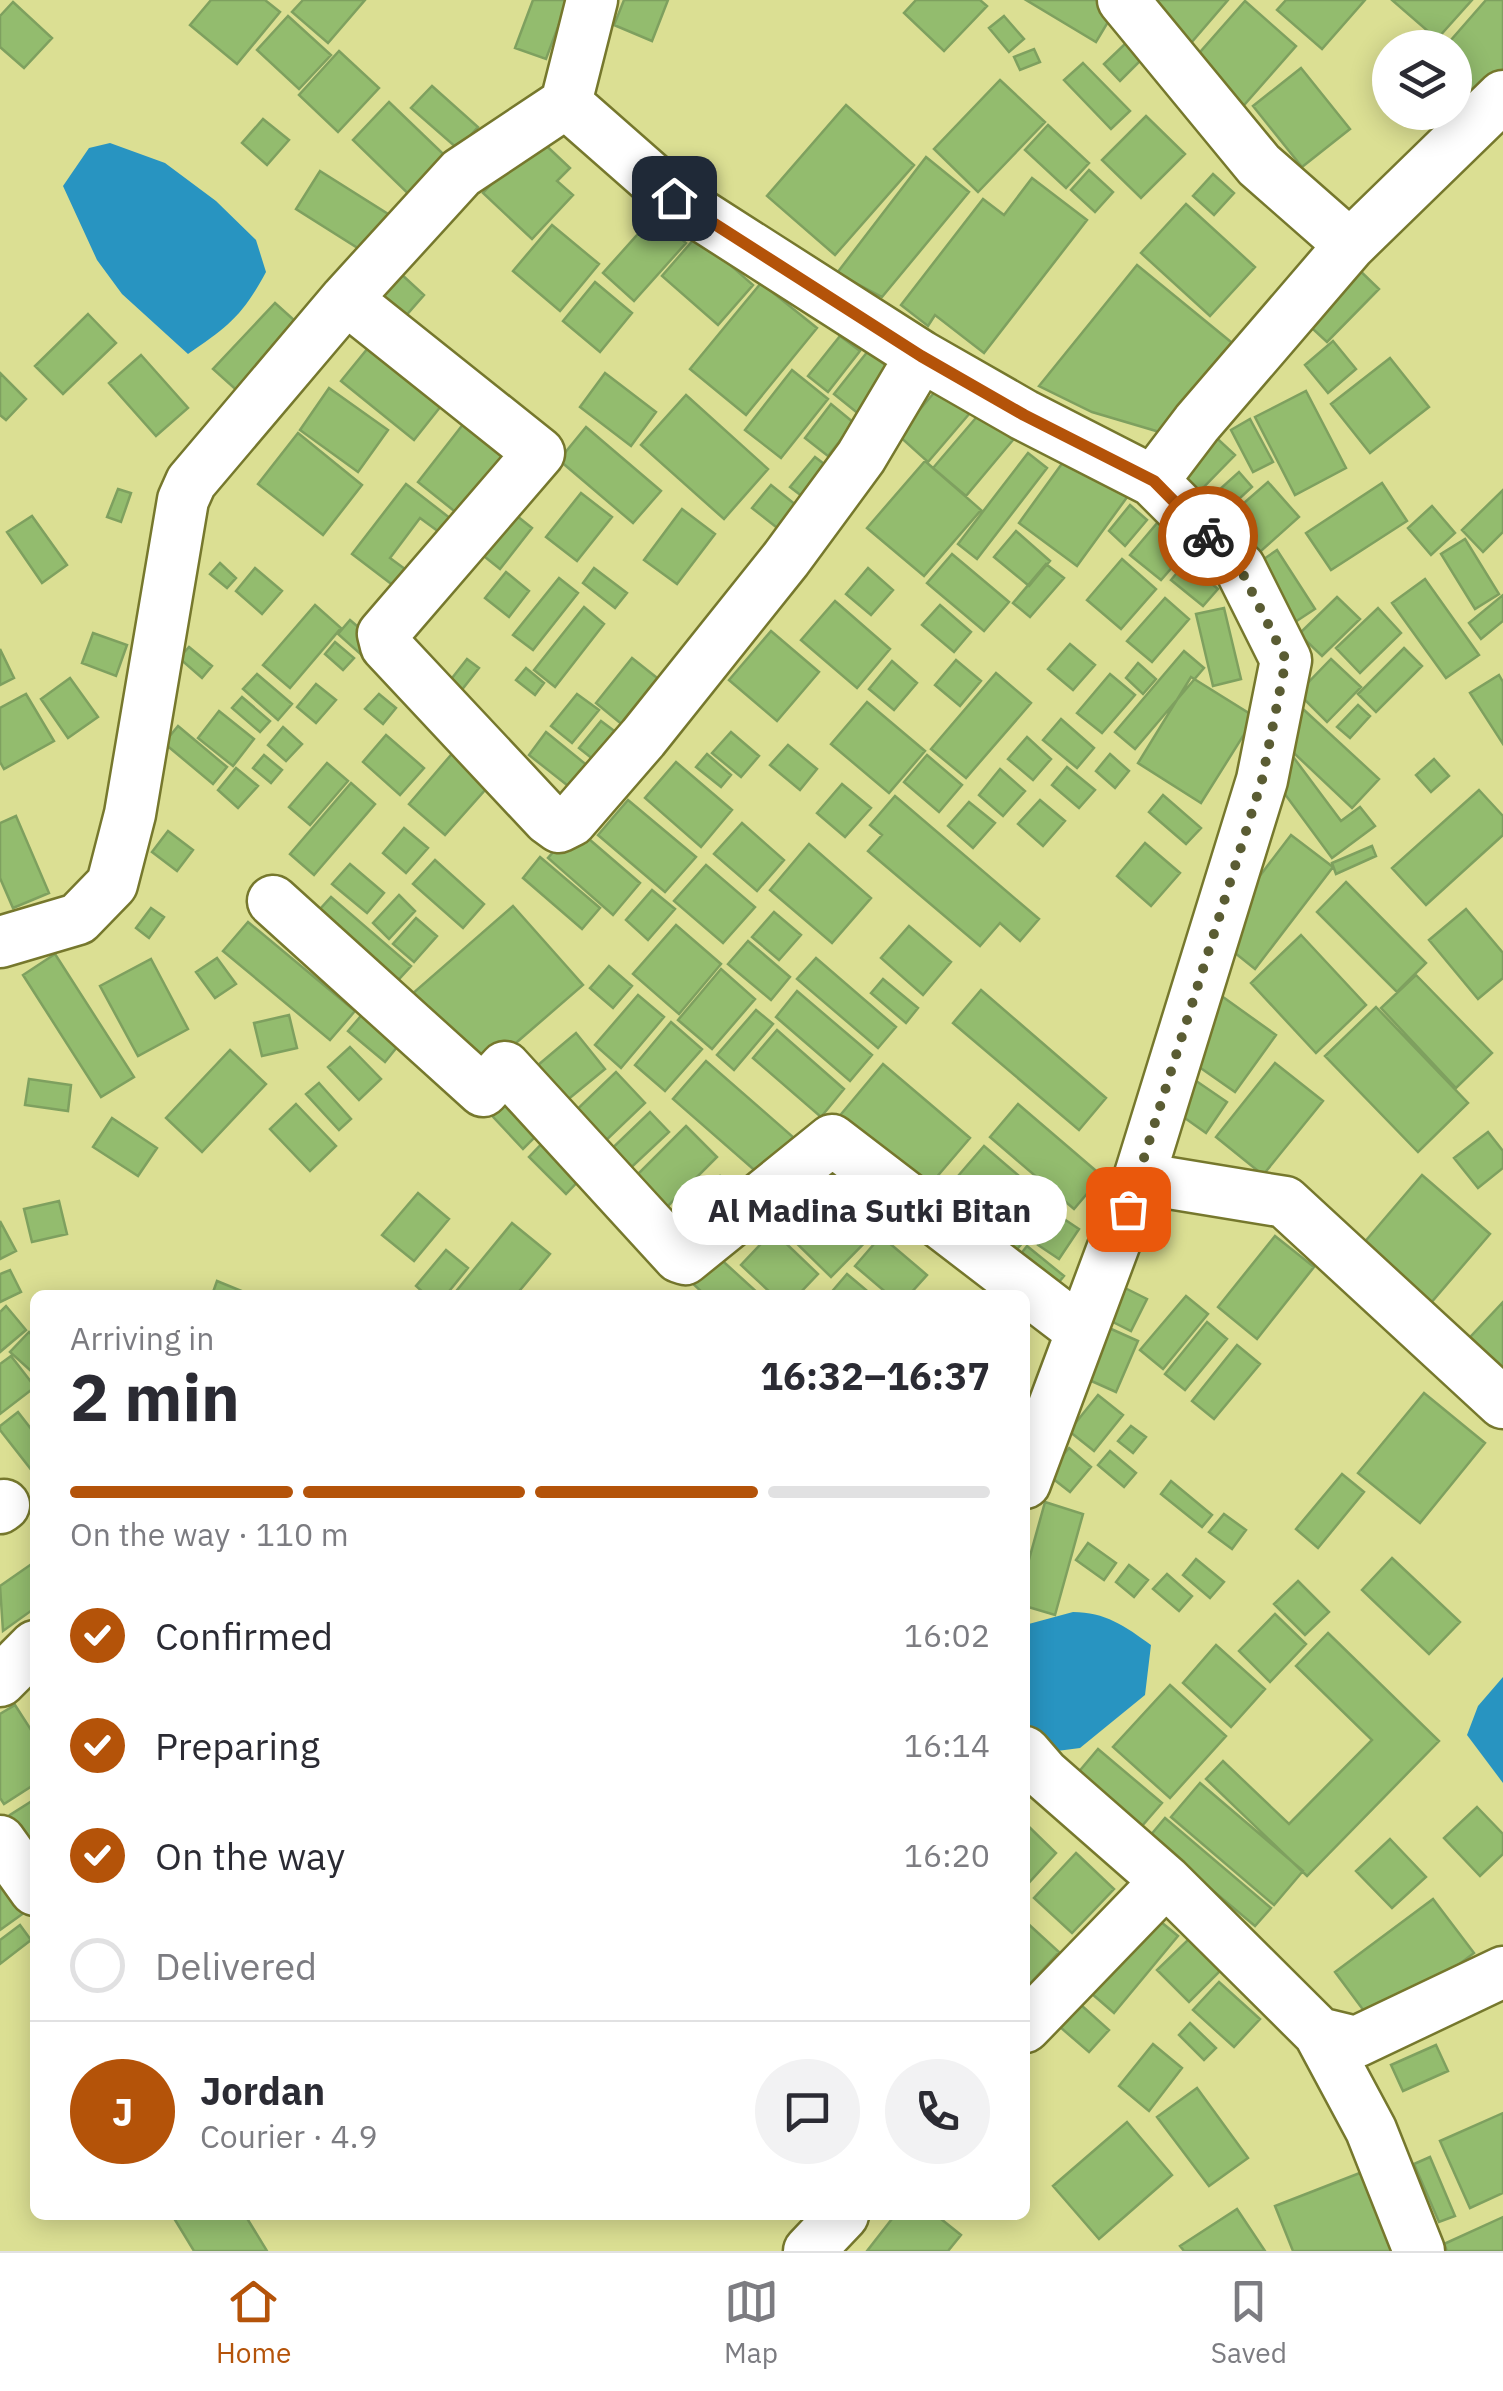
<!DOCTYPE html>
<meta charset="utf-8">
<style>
:root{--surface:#fff;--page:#f2f2f3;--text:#2b2b33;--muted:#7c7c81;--line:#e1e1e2;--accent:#b45309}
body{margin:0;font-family:"IBM Plex Sans",sans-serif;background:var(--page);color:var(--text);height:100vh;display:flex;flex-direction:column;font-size:38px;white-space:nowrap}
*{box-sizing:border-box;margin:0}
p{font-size:32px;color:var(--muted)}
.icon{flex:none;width:55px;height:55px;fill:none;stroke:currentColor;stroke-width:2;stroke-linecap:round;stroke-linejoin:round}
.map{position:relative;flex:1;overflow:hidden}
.sheet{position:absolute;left:30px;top:1290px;width:1000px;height:930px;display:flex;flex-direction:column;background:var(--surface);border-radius:15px;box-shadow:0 5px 25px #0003}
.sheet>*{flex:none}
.fabs{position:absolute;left:1372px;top:30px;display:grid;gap:20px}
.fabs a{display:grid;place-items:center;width:100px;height:100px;border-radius:50%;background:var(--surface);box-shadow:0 5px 25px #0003;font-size:50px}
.pin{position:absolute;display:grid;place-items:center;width:85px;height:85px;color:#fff;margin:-42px;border-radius:20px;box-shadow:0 5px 15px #0006}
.courier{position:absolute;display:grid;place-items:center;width:100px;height:100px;margin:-50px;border:8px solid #b45309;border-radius:50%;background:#fff;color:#222;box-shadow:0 2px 12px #0007}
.bubble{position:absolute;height:70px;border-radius:35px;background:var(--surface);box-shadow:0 5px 25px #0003;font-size:32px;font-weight:700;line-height:70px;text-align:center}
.summary em{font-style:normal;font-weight:700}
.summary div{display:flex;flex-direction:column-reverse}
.summary{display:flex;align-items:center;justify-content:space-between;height:170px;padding:0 40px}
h1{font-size:65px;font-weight:700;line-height:75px}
.bar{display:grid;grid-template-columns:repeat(4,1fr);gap:15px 10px;align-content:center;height:120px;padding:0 40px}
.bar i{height:12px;border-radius:8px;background:var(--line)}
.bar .current{background:var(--accent)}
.bar p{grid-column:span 4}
.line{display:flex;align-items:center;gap:25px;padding:0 40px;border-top:2px solid var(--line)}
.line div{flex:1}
.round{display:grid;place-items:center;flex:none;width:105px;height:105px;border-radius:52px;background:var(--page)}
ol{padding:0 40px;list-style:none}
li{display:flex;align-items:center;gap:30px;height:110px}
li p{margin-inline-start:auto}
li .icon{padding:10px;border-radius:50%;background:var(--accent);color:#fff;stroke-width:4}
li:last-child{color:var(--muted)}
li i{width:55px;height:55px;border:5px solid var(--line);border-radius:50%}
.menu{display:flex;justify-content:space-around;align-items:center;height:140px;border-top:2px solid var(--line);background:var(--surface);font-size:28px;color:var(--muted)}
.menu a{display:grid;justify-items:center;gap:5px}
.menu .current{color:var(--accent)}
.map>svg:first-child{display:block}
</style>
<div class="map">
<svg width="1503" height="2251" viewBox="0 0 1503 2251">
<rect width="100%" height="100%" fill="#dbdf93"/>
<path fill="#2894c1" d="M110,143l55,20 51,38 40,39 10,32c-23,43 -38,55 -78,82l-66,-60 -25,-34 -34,-74 26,-38z
M1073,1612c32,0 52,14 78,33l-6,50 -65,53 -23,3 -32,-21v-105z
M1503,1677v106l-36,-48 11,-29z"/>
<path fill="#93bc6e" stroke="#7ea05f" stroke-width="2.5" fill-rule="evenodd" d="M211,0h54l15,12 -43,52 -47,-39z
M303,0h62l-37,43 -36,-31z
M533,0h35l-22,59 -31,-11z
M624,0h44l-16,41 -38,-16z
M916,0h64l7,6 -43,45 -40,-38z
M1026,0h80l11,7 -21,35z
M1158,0h70l-43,50 -40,-35z
M1286,0h79l-43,49 -45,-39z
M1392,0h80l-35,39z
M1486,0h17v79l-32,37 -16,-14v-54h-11z
M1245,1l51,45 -58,66 -51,-45z
M13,2l39,36 -28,30 -24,-21v-31z
M288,16l43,39 -32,34 -42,-39z
M1004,16l20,23 -15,13 -20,-24z
M1127,42l16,16 -23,23 -16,-17z
M1034,49l6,13 -20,8 -6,-13z
M339,51l40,37 -41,44 -39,-37z
M1083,63l47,48 -19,18 -47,-49z
M1301,68l49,61 -48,38 -49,-61z
M1000,80l45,42 -67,70 -44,-43z
M432,86l46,41 -20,22 -47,-41z
M389,102l73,70 -37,38 -72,-70z
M846,105l68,60 -79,90 -68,-59z
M1146,116l39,38 -44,44 -39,-38z
M263,119l26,21 -22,25 -25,-22z
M1048,125l41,38 -23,25 -41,-38z
M536,136l34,32 -13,13 16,14 -41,44 -49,-46z
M926,157l43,35 -87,105 -45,-24z
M1089,170l24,22 -18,20 -24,-22z
M320,171l68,43 -24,38 -68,-43z
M1213,174l21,19 -20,22 -21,-19z
M1032,178l55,42 -103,133 -49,-38 -7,11 -27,-21 82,-106 21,16z
M1186,204l69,63 -45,49 -69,-63z
M654,216l32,27 -52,58 -31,-28z
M552,225l47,39 -39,47 -47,-40z
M701,231l19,25 33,29 -35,40 -56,-49z
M1353,264l26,25 -52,53 -26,-24z
M1137,265l105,86 -69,85 -81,-24 -53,-26z
M400,273l24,22 -21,24 -25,-21z
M595,282l37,31 -32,39 -37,-31z
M761,283l56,45 -71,87 -56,-46z
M275,303l29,26 -62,66 -29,-26z
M88,314l28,29 -53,51 -28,-28z
M840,336l20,15 -32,41 -20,-16z
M377,337l72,59 -35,44 -73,-59z
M1333,341l23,28 -28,24 -23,-28z
M868,351l26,21 -34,43 -26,-21z
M141,355l47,53 -32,28 -47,-53z
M1390,358l39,49 -59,46 -39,-49z
M792,370l36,29 -47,59 -36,-28z
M0,373l26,26 -20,21 -6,-5z
M605,373l51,39 -25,34 -51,-39z
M939,387l31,26 -42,49 -30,-27z
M329,388l59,42 -30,42 -58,-42z
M1306,391l40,77 -51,27 -40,-78z
M686,395l82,74 -44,50 -83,-74z
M831,404l23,19 -26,33 -23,-18z
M475,409l55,43 -57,74 -55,-44z
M981,412l32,28 -47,56 -33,-28z
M1250,419l23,43 -20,10 -22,-42z
M586,427l75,64 -28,32 -74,-63z
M1208,430l27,25 -39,40 -26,-25z
M298,433l64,52 -39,50 -65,-51z
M1074,447l59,42 -56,77 -58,-43z
M1028,453l19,15 -70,91 -19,-15z
M815,457l42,32 -24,31 -43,-33z
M925,461l56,49 -57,66 -57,-48z
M1239,472l13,15 -38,35 -14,-15z
M1268,482l31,35 -46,41 -32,-35z
M1382,483l25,38 -76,49 -25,-37z
M406,484l58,45 -53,70 -59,-45zM420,518l19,14 -30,40 -19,-14z
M771,485l56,45 -18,23 -57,-45z
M118,489l13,4 -10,29 -14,-5z
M1503,490v42l-20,20 -21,-22z
M581,493l31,24 -35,44 -31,-24z
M1130,505l17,15 -22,26 -16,-15z
M1432,506l23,27 -24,22 -23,-27z
M682,509l33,25 -38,50 -33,-24z
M512,512l20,16 -32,41 -20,-16z
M32,516l35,49 -25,18 -35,-51z
M1158,522l31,26 -28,32 -31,-25z
M1016,531l34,30 -21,25 -35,-29z
M1465,539l34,55 -24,15 -34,-55z
M1277,550l38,59 -23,15 -37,-59z
M952,554l57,48 -25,29 -57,-48z
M1122,559l34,30 -35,40 -34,-29z
M1186,562l32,27 -15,17 -32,-26z
M220,563l16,15 -9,10 -17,-14z
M1046,564l18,14 -34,39 -17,-14z
M255,568l27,23 -20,23 -26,-23z
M594,568l33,25 -12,15 -32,-25z
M868,568l25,22 -22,25 -25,-21z
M506,572l23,19 -20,26 -24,-19z
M559,578l19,15 -45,57 -20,-15z
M1425,579l54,76 -33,23 -54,-75z
M1503,595v26l-22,18 -12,-16z
M1337,597l23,22 -38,37 -23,-22z
M1165,598l24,21 -37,43 -25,-21z
M835,601l55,48 -33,39 -56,-48z
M315,605l26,23 -51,60 -27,-23z
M940,605l31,27 -17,20 -32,-27z
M584,607l20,17 -49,63 -21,-17z
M1224,608l17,71 -28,7 -17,-72z
M1378,608l23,25 -41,40 -24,-25z
M350,620l28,24 -13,14 -27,-24z
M771,631l48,41 -42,49 -48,-41z
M93,633l34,12 -11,31 -34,-13z
M335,642l19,16 -11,12 -18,-16z
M1070,644l25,21 -22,25 -25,-21z
M189,647l23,19 -10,12 -23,-20z
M1404,648l18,18 -46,46 -18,-18z
M0,649l14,29 -14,7z
M1184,651l20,17 -69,81 -20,-17z
M632,658l34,27 -36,46 -34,-28z
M467,659l12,9 -22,28 -12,-9z
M1331,659l30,28 -34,35 -29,-29z
M956,660l25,21 -21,25 -25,-21z
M892,661l25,22 -23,27 -25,-21z
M1138,663l18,16 -13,15 -17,-16z
M526,668l18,15 -9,12 -19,-15z
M996,673l35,30 -65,75 -35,-29z
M257,674l35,30 -14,16 -35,-31z
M1110,674l25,21 -33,38 -25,-20z
M1499,675l4,7v62l-33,-51z
M1191,677l64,40 -54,86 -63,-40z
M70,678l28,39 -30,21 -27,-39z
M316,684l20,16 -20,23 -19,-16z
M26,694l28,47 -50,28 -4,-7v-54z
M379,694l17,14 -13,16 -18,-15z
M577,694l22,16 -27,33 -21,-17z
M242,697l28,24 -10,11 -28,-24z
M867,702l58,49 -36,42 -58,-49z
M1358,705l12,11 -20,22 -13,-11z
M1303,709l76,70 -27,29 -75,-71z
M219,711l35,28 -21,27 -35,-28z
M1061,719l33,29 -17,20 -34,-28z
M601,721l20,15 -22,28 -20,-16z
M178,726l49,41 -14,17 -49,-41z
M283,727l19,17 -16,17 -18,-16z
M546,732l43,35 -17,22 -43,-34z
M731,732l28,24 -18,21 -29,-24z
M386,735l38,33 -24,27 -37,-33z
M1027,737l24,22 -18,21 -25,-21z
M788,745l29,24 -17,21 -30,-25z
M456,749l37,32 -48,54 -36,-31z
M1288,750l53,71 19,-14 15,19 -43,32 -67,-91z
M707,754l24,21 -10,12 -25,-20z
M1110,754l19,17 -14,17 -19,-17z
M264,755l18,15 -11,13 -18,-15z
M927,755l35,30 -23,27 -35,-30z
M1434,759l15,17 -18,16 -15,-17z
M676,762l56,48 -31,37 -56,-49z
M327,763l21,18 -38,44 -21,-18z
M1067,767l28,23 -16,18 -27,-23z
M236,768l22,18 -20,22 -20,-18z
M1000,769l25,22 -22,25 -24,-21z
M351,783l24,21 -61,71 -24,-21z
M842,784l29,24 -26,29 -28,-24z
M1479,790l24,26v19l-77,70 -34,-37z
M1163,795l38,33 -15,16 -37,-32z
M895,796l144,123 -19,22 -20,-18 -20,23 -112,-95 14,-16 -12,-10z
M628,800l68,57 -31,35 -67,-57z
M1040,800l25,21 -22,25 -25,-22z
M969,802l26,21 -22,25 -25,-22z
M16,816l33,77 -36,15 -13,-30v-55z
M742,823l42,37 -27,31 -43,-37z
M575,827l65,56 -27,32 -65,-57z
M404,828l24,20 -22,25 -23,-20z
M168,831l25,19 -16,21 -25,-19z
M1291,835l42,32 -78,102 -41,-33z
M1145,843l35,30 -29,33 -34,-30z
M809,844l62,54 -39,45 -62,-53z
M1372,846l4,10 -40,18 -4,-11z
M540,857l60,51 -18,21 -59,-51z
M435,860l49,44 -21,24 -50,-44z
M350,864l34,29 -17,20 -35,-29z
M706,865l49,42 -32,36 -49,-42z
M1346,882l80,81 -29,29 -80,-80z
M652,890l23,19 -27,31 -22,-20z
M399,895l16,16 -26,28 -16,-16z
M331,897l80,69 -21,23 -79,-70z
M513,906l70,79 -110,95 -69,-79z
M151,908l13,9 -15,21 -13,-10z
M1466,909l37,44v25l-25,21 -49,-59z
M774,912l27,23 -22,25 -27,-23z
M416,918l21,18 -23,26 -21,-18z
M248,922l107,89 -25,29 -107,-89z
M676,925l45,39 -42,50 -46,-40z
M909,926l42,36 -28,33 -42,-37z
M1301,935l65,70 -50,48 -65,-70z
M748,941l42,36 -19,23 -43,-36z
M55,954l79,123 -33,20 -78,-122z
M217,958l19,26 -21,14 -19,-26z
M816,958l80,69 -18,21 -81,-69z
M151,959l37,70 -50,27 -38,-70z
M609,966l23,20 -19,22 -23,-20z
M721,969l34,30 -43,50 -34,-29z
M1416,975l76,78 -36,35 -75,-80z
M883,979l35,29 -12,15 -35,-30z
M981,990l125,108 -27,32 -126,-107z
M797,991l75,64 -22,26 -74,-64z
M638,995l26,22 -43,51 -26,-23z
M1223,997l53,38 -41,57 -53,-37z
M1376,1007l92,96 -50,49 -93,-96z
M366,1010l36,31 -17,21 -37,-31z
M756,1010l17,14 -39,46 -17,-15z
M289,1015l8,33 -35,8 -8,-33z
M671,1022l31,27 -37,42 -30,-26z
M777,1030l67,59 -23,28 -68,-59z
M576,1033l29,36 -45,37 -29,-35z
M350,1047l31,32 -22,21 -31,-33z
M230,1050l36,34 -64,68 -36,-34z
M706,1061l87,76 -33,38 -87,-76z
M1275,1063l48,38 -60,74 -47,-38z
M883,1064l87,74 -47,55 -86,-74z
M616,1072l29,31 -48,46 -29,-31z
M1186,1074l41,28 -21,31 -41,-29z
M29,1079l42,6 -3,26 -43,-6z
M319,1083l32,36 -12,11 -33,-36z
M499,1092l39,42 -15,15 -40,-43z
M296,1104l40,42 -26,25 -40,-42z
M1018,1104l84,72 -28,33 -84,-72z
M650,1112l19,20 -49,46 -18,-20z
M112,1118l45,30 -19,28 -45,-29z
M686,1126l31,31 -60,60 -31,-31z
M1488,1132l15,19v17l-25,20 -24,-30z
M550,1135l37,37 -21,22 -37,-37z
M984,1146l69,59 -26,30 -69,-59z
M838,1175l47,47 -54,55 -48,-47z
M1422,1175l68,59 -66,77 -68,-59z
M720,1176l16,18 -51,46 -16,-18z
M952,1181l72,60 -20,24 -72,-61z
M418,1193l31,26 -35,42 -32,-26z
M59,1201l8,33 -35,8 -8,-33z
M1058,1215l21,14 -20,30 -21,-14z
M0,1221l16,30 -16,8z
M512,1223l38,31 -34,41h-63z
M773,1231l45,43 -20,21h-25l-32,-30z
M881,1236l46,39 -18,20h-20l-34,-29z
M1275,1236l39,31 -57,72 -39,-32z
M1027,1246l37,30 -20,24 -36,-30z
M446,1250l22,18 -22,27h-20l-10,-9z
M715,1254l45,41h-55l-15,-14z
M10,1270l11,22 -21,10v-28z
M847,1274l25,21h-43z
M217,1281l27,11 -1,3h-31z
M1115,1283l32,16 -16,32 -32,-16z
M1186,1296l22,18 -45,55 -23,-19z
M1503,1302v88l-44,-41z
M6,1306l20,24 -26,22v-40z
M1207,1322l20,17 -42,51 -20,-16z
M1109,1328l29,13 -22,51 -29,-13z
M29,1332l6,6v29l-4,4 -21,-19z
M1237,1345l23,19 -46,55 -22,-18z
M11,1356l24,31 -35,27v-50z
M1424,1393l61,50 -65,80 -62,-50z
M1098,1395l25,20 -29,36 -25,-20z
M18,1412l17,22 -2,38 -33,-42v-4z
M1131,1426l15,11 -13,16 -15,-12z
M1069,1448l22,19 -21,25 -23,-18z
M1110,1451l26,22 -12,14 -26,-22z
M1342,1474l22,18 -46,56 -22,-19z
M1171,1481l41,34 -10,12 -41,-33z
M1045,1502l38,12 -28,101 -30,-9v-32z
M1224,1514l22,16 -14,19 -23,-17z
M1088,1543l28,20 -12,17 -28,-20z
M1392,1558l68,64 -31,32 -67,-64z
M1196,1559l28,23 -14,16 -27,-23z
M33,1563l2,45 -32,23 -3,-45z
M1129,1565l19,15 -14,17 -18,-15z
M1167,1574l25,22 -13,15 -26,-22z
M1298,1581l31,31 -24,23 -31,-31z
M1275,1614l31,30 -36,38 -31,-31z
M1328,1633l111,108 -132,135 -101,-97 17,-18 66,63 83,-84 -76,-74z
M1216,1645l49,44 -34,38 -48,-44z
M1170,1685l56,51 -56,62 -57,-51z
M15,1705l20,31v48l-31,20 -4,-6v-84z
M1098,1749l64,54 -27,31 -64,-53z
M1200,1783l103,88 -29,34 -103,-88z
M35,1799v55l-25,-39z
M1477,1807l26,27v20l-23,22 -36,-38z
M1165,1818l106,90 -16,18 -106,-89z
M1025,1823l31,30 -31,34z
M1390,1839l36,38 -34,31 -36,-37z
M1076,1853l38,36 -42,44 -38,-35z
M0,1869l28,41 -28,20z
M1433,1899l41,54 -98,74 -41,-55z
M1155,1917l23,19 -64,77 -23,-20z
M1025,1921l34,31 -34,37z
M20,1925l11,15 -31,24v-24z
M1191,1937l31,32 -33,33 -32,-32z
M1219,1982l41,37 -26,28 -41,-37z
M1081,2005l28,25 -20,22 -29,-25z
M1190,2023l26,25 -12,12 -25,-25z
M1153,2044l29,24 -33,43 -30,-25z
M1436,2045l12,26 -45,20 -12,-26z
M1197,2088l51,70 -39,28 -52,-69z
M1503,2113v80l-33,15 -30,-67z
M1127,2122l45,53 -73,64 -46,-53z
M1430,2157l25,59 -16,6 -25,-58z
M1365,2171l29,80h-101l-18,-45z
M1237,2209l28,42h-81l-4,-5z
M172,2215h73l22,36h-73z
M895,2215h41l25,20 -13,16h-81z
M1503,2217v34h-56l-3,-7z"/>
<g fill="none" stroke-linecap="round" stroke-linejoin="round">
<g stroke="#76782d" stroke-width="55">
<path id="minor" d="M592,0l-26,103 108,95 247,158 103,59 129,66 87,87 46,92 -24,120 -123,398 -114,305
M1123,0l136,165 91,80
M346,299l193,154 -156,181 3,12 162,173 11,8 12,-6 72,-83 143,-179 75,-102 60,-101
M1153,481l44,-58 153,-178 153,-149
M273,901l210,190 22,-24 174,190 6,2 147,-119 249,191
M0,942l78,-23 34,-35 18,-70 53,-314 8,-18 155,-183 115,-126 105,-70
M1139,1178l146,24 218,201
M0,1508l4,-3
M0,1681l35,-35
M1025,1752l19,22 122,107 153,152 52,97 48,121
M0,1841l35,49
M1025,2027l141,-146
M1319,2033l37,9 147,-70
M809,2251l34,-36"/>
</g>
<use href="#minor" stroke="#fff" stroke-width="50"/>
</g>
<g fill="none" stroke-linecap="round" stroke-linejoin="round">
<path stroke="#5a5c33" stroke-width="10" stroke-dasharray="0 18" d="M1128,1209l134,-429 24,-120 -46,-92 -32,-32"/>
<path stroke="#b45309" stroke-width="12" d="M674,198l247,158 103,59 130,66 54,55"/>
</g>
</svg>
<div class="fabs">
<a><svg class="icon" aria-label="layers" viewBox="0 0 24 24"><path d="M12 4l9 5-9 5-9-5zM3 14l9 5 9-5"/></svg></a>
</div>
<div class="pin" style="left:1128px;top:1209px;background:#ea580c"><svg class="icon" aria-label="bag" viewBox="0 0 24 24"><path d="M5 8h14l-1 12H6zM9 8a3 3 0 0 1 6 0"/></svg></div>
<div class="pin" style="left:674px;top:198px;background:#1f2937"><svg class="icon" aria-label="home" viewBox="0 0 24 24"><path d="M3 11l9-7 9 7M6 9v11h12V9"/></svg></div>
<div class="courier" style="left:1208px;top:536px"><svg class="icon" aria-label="bike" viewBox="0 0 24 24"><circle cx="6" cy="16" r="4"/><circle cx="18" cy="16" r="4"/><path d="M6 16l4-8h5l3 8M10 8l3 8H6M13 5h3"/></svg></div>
<div class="bubble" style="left:672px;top:1175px;width:395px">Al Madina Sutki Bitan</div>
<section class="sheet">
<div class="summary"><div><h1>2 min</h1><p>Arriving in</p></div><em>16:32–16:37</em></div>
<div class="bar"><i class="current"></i><i class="current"></i><i class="current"></i><i></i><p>On the way · 110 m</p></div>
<ol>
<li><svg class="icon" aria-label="check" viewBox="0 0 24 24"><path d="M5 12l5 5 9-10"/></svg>Confirmed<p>16:02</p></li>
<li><svg class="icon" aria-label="check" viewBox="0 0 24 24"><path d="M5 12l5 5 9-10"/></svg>Preparing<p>16:14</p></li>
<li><svg class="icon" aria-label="check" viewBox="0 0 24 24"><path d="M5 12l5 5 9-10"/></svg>On the way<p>16:20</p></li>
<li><i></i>Delivered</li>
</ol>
<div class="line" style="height:180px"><b class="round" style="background:var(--accent);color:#fff">J</b><div><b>Jordan</b><p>Courier · 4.9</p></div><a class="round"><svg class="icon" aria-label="chat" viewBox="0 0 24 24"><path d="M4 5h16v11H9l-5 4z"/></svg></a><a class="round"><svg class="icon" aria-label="phone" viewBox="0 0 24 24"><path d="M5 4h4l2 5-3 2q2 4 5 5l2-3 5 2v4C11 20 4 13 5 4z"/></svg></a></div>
</section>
</div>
<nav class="menu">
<a class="current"><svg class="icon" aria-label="home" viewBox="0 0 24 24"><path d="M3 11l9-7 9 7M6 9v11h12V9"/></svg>Home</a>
<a><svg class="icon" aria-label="map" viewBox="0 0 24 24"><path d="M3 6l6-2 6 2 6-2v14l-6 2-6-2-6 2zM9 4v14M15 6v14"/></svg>Map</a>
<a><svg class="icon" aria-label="saved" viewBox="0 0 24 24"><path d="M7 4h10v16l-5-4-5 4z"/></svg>Saved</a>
</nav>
